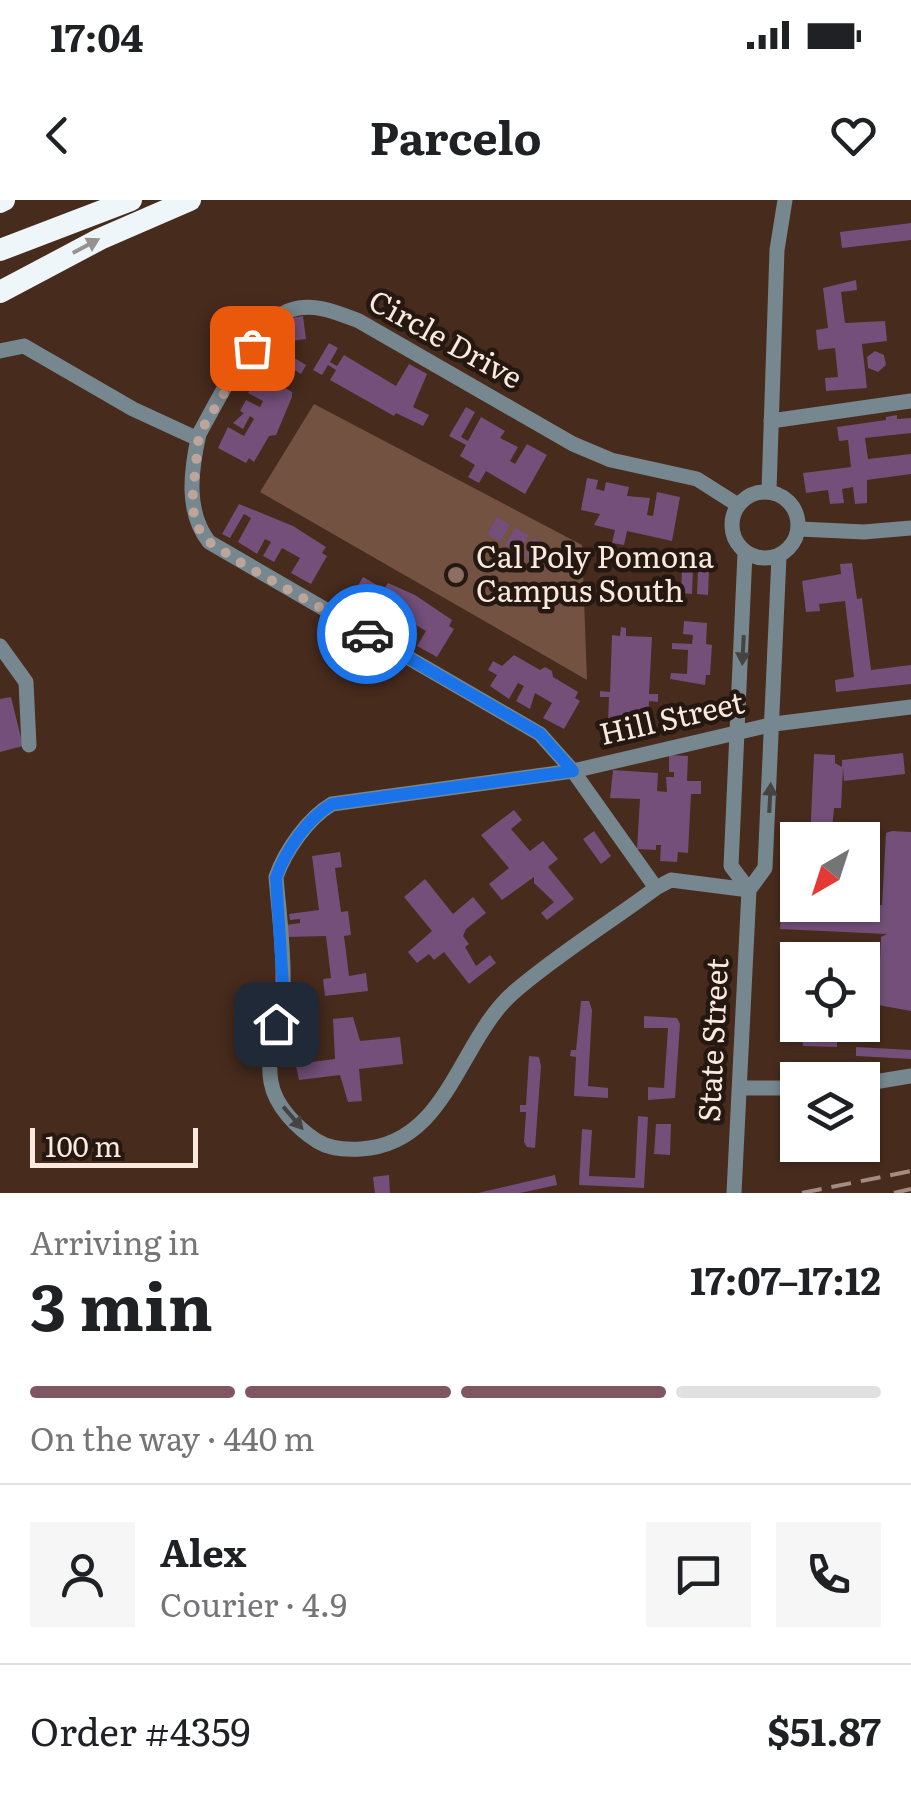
<!DOCTYPE html>
<meta charset="utf-8">
<style>
:root{--surface:#fff;--page:#f6f6f6;--text:#202124;--muted:#757577;--line:#e0e0e0;--accent:#7f5761}
body{margin:0;font-family:Literata,serif;background:var(--page);color:var(--text);height:100vh;display:flex;flex-direction:column;font-size:38px;white-space:nowrap}
*{box-sizing:border-box;margin:0}
p{font-size:32px;color:var(--muted)}
.icon{flex:none;width:55px;height:55px;fill:none;stroke:currentColor;stroke-width:2;stroke-linecap:round;stroke-linejoin:round}
.map{position:relative;height:993px;overflow:hidden}
.drawer{display:flex;flex-direction:column;background:var(--surface);flex:1}
.drawer>*{flex:none}
.needle{width:65px;rotate:219deg}
.controls{position:absolute;left:780px;top:622px;display:grid;gap:20px}
.controls a{display:grid;place-items:center;width:100px;height:100px;border-radius:0px;background:var(--surface);box-shadow:0 2px 8px #0004;font-size:50px}
.scale{position:absolute;left:30px;bottom:25px;width:168px;box-sizing:border-box;padding-left:10px;border:5px solid #fbe8df;border-top:0;font-size:28px;line-height:35px;white-space:nowrap;color:#fbe8df;-webkit-text-stroke:8px #241811;paint-order:stroke}
.pin{position:absolute;display:grid;place-items:center;width:85px;height:85px;color:#fff;margin:-42px;border-radius:20px;box-shadow:0 5px 15px #0006}
.courier{position:absolute;display:grid;place-items:center;width:100px;height:100px;margin:-50px;border:8px solid #1a73e8;border-radius:50%;background:#fff;color:#222;box-shadow:0 2px 12px #0007}
.head em{font-style:normal;font-weight:700}
.head div{display:flex;flex-direction:column-reverse}
.head{display:flex;align-items:center;justify-content:space-between;height:170px;padding:0 30px}
h1{font-size:65px;font-weight:700;line-height:75px}
.bar{display:grid;grid-template-columns:repeat(4,1fr);gap:15px 10px;align-content:center;height:120px;padding:0 30px}
.bar i{height:12px;border-radius:8px;background:var(--line)}
.bar .on{background:var(--accent)}
.bar p{grid-column:span 4}
.line{display:flex;align-items:center;gap:25px;padding:0 30px;border-top:2px solid var(--line)}
.line div{flex:1}
.round{display:grid;place-items:center;flex:none;width:105px;height:105px;border-radius:0px;background:var(--page)}
.status{display:flex;justify-content:space-between;align-items:center;height:70px;padding:0 50px;background:var(--surface);direction:ltr}
.status svg{height:28px;fill:currentColor}
header{display:flex;justify-content:space-between;align-items:center;height:130px;padding:0 30px;background:var(--surface);font-size:45px;font-weight:700}
.map>svg:first-child{display:block}
</style>
<div class="status"><b>17:04</b><svg viewBox="0 0 49 12"><path d="M0 12V9h3v3zM5 12V6h3v6zM10 12V3h3v9zM15 12V0h3v12zM26 1h20v11H26zM47 4h2v5h-2z"/></svg></div>
<header><svg class="icon" aria-label="back" viewBox="0 0 24 24"><path d="M15 5l-7 7 7 7"/></svg>Parcelo<svg class="icon" aria-label="heart" viewBox="0 0 24 24"><path d="M12 20l-8-8c-3-5 5-10 8-4 3-6 11-1 8 4z"/></svg></header>
<div class="map">
<svg width="911" height="993" viewBox="0 0 911 993">
<rect width="100%" height="100%" fill="#472b1d"/>
<path fill="#735242" d="M314,204l268,141 5,135 -327,-188z"/>
<path fill="#734f79" d="M911,23v17l-69,8 -2,-16z
M856,80l1,10 -16,2 4,31 40,-2 2,20 -25,3 5,44 -41,3 -1,-13 13,-1 -3,-29 -17,2 -2,-20 12,-2 -5,-40z
M303,116l3,23 -23,3 -1,-11 11,-6 -1,-7z
M329,143l9,5 -8,14 7,4 7,-11 52,31 13,-22 18,10 -14,33 16,8 -6,11 -27,-13 -2,3 -64,-36 6,-10 -8,-5 -6,10 -9,-5z
M281,150l25,15 -5,9 -25,-15z
M875,151l9,4 2,10 -8,7 -10,-4 -1,-11z
M260,174l32,18v5l-16,38 -7,1 -15,26 -5,-4 -3,5 -28,-15 10,-21 16,9 10,-17 -4,-3 -7,13 -10,-6 11,-10 -4,-2 6,-11 14,7 3,-6 -15,-8z
M466,207l9,5 -14,25 7,4 13,-24 24,14 -5,7 18,9 -8,14 5,3 12,-20 20,11 -22,39 -39,-23 -7,12 -11,-6 7,-12 -15,-9 6,-11 -17,-9z
M897,215v4l14,-1v15l-46,5 3,21 43,-5v20l-44,6v23l-12,1 -2,-17 -11,2 2,14 -14,1 -2,-14 -22,3 -3,-20 48,-6 -3,-27 -9,1 -2,-14 49,-7v-3z
M587,278l11,2 -2,9 8,2 2,-9 23,5 -2,9 23,2 -3,17 6,1 4,-24 23,5 -8,44 -45,-10 -3,14 -12,-2 3,-13 -21,-5 6,-11 -19,-4z
M239,304l54,22 33,21 -4,6 5,3 -16,28 -20,-11 9,-15 -18,-10 -8,14 -11,-6 8,-14 -6,-3 -8,15 -19,-12 13,-24 -7,-4 -14,24 -8,-4z
M497,317l13,8 -10,17 -13,-8z
M515,328l14,7 -10,17 -14,-7z
M534,338l13,8 -10,17 -13,-8z
M553,348l13,8 -10,18 -14,-8z
M852,363l5,36 5,-1 9,72 40,-5v19l-75,8 -1,-12 19,-3 -9,-76 -26,3 1,7 -14,1 -4,-31 39,-7 -1,-10z
M682,369h11l-1,25 -11,-1z
M698,369l11,1 -1,25 -11,-1z
M363,377l21,12 4,-6 27,12 37,25 -3,6 5,3 -17,28 -20,-11 9,-15 -17,-10 -9,14 -11,-7 8,-14 -5,-3 -9,16 -19,-13 13,-24 -7,-4 -14,24 -9,-5z
M684,421l23,2 -1,21 6,1 -2,30h-4l-1,10 -35,-6 1,-6 16,1 1,-24 -16,-1v-6l20,1 1,-9 -10,-1z
M621,427l5,1v8l26,1 -3,57h9v8l-9,-1 -1,24 -40,-1 1,-27h-9v-6l10,1 2,-57 8,1z
M514,455l26,15 5,-3 7,4 1,6 25,15 -3,6 5,3 -16,28 -21,-11 9,-15 -17,-10 -5,16 -14,-8 8,-15 -6,-3 -9,16 -19,-13 7,-11 -9,-5 5,-9 9,5z
M11,497l12,49 -23,6v-53z
M903,553l2,21 -61,7 -1,-13 -2,40h-7l-3,32h-21l4,-86 21,1v8l7,4v-7z
M669,555l19,1 -1,25h14v13h-10l-3,59 -10,-1 -1,10 -17,-1 1,-16h-5v5l-19,-1 3,-50 -30,-1 3,-28 45,3 -1,18 10,1 -1,-15h8v-5h-5z
M514,610l8,10 -11,9 19,22 13,-10 15,18 -10,8 26,32 -27,21 -6,-7 13,-11 -20,-19v-6l-32,23 -13,-16 20,-16 -28,-33z
M594,631l17,25 -10,8 -18,-25z
M892,631l19,1v179l-33,-6 3,-68 6,-3 -107,-5 3,-33 14,1 1,8h84l4,-72z
M340,652l2,15 -7,1 6,44 7,-1 3,24 -7,1 5,40 17,-3 2,18 -43,5 -2,-17 8,-1 -5,-42 -39,1 -1,-12 14,-2v-4l-10,1 -1,-6 30,-4 -7,-54z
M785,661l13,1v22h-14z
M425,679l28,35 20,-17 13,16 -20,16 -3,7 6,8 -4,3 11,19 14,-11 6,8 -27,21 -25,-32 -10,8 -5,-6 -12,9 -9,-11 24,-21 -28,-34z
M581,801h8l3,9 -4,76 20,2v10l-34,-2 2,-39 -6,-1 1,-6h5z
M644,816l33,2 3,6 -5,74 -27,2v-13l16,1 4,-60h-24z
M353,817l7,24 40,-4 3,27 -44,5 3,32 -14,1 -8,-27 -41,5 -7,-33 9,-1 2,17 32,-4 -2,-40z
M801,825h12l-1,10 25,1v11l-34,-1z
M856,847l55,3v9l-55,-3z
M529,856l10,1 2,9 -6,82 -8,-1 -3,-5 2,-30h-6v-7h6z
M638,916l10,1 -4,71 -65,-3 3,-56 10,1 -3,46 46,2z
M656,924h15l-1,31 -16,-1z
M389,975l1,18h-15l-2,-16z
M555,975l2,10 -37,8h-42z"/>
<g fill="none" stroke-linecap="round" stroke-linejoin="round">
<path stroke="#77878f" stroke-width="15" d="M0,151l24,-5 109,63 65,30
M771,221l140,-20
M769,290l8,-240 8,-50
M732 325a33 33 0 1 1 66 0a33 33 0 1 1-66 0Z
M800,329l64,3 47,-4
M745,353l-14,313 18,24
M0,446l26,36 3,63
M656,688l-83,-117 -33,-37 -331,-192c-24,-31 -18,-72 -10,-108 18,-32 57,-113 92,-124 23,-8 47,3 68,11l214,123 38,16 86,19 41,26
M749,690l-78,-10 -15,8c-47,35 -98,66 -142,104 -56,49 -66,152 -153,157 -15,1 -31,0 -44,-8 -20,-13 -42,-35 -46,-59 -6,-33 11,-64 12,-98 1,-35 -4,-71 -7,-107 9,-26 32,-59 56,-73l241,-33 201,-47 137,-17
M862,884l49,-8
M739,888h59
M734,993l15,-303 16,-22 14,-311"/>
<path stroke="#eef6fa" stroke-width="22" d="M0,2l4,-2
M0,50l131,-50
M0,92l100,-53 90,-39"/>
<path stroke="#a48c81" stroke-width="4" stroke-dasharray="20 10" stroke-linecap="butt" d="M802,993l109,-22
M894,993l17,-4"/>
</g>
<defs><path id="oneway-solid" d="M-6-.8H1V-3.2L6.5 0L1 3.2V.8H-6Z" transform="scale(2.5)"/></defs>
<use fill="#939291" href="#oneway-solid" transform="translate(86 46) rotate(-28)"/>
<g fill="#454443">
<use href="#oneway-solid" transform="translate(743 450) rotate(93)"/>
<use href="#oneway-solid" transform="translate(770 598) rotate(-87)"/>
<use href="#oneway-solid" transform="translate(293 918) rotate(49)"/>
</g>
<g fill="none" stroke-linecap="round" stroke-linejoin="round">
<path stroke="#bca69b" stroke-width="10" stroke-dasharray="0 18" d="M252,148l-53,86 -7,69 4,22 13,17 37,24 121,68"/>
<path stroke="#1a73e8" stroke-width="12" d="M276,824l7,-37 -7,-109c9,-27 32,-60 56,-74l241,-33 -33,-37 -173,-100"/>
</g>
<circle fill="#8d6e63" stroke="#241811" stroke-width="4" cx="456" cy="375" r="10"/>
<g text-anchor="middle" stroke-width="9" stroke-linejoin="round" paint-order="stroke">
<g font-size="30" fill="#fbe8df" stroke="#241811">
<text transform="translate(445 140) rotate(29)" y="10">Circle Drive</text>
<text transform="translate(672 519) rotate(-13)" y="10">Hill Street</text>
<text transform="translate(714 840) rotate(-87)" y="10">State Street</text>
</g>
<g font-size="30" fill="#fbe8df" stroke="#241811" text-anchor="start">
<text x="476" y="368">Cal Poly Pomona<tspan x="476" dy="34">Campus South</tspan></text>
</g>
</g>
</svg>
<div class="controls">
<a><svg class="needle" viewBox="-14 -14 28 28"><path d="M0-13l5 13h-10z" fill="#e53935"/><path d="M0 13l5-13h-10z" fill="#757577"/></svg></a>
<a><svg class="icon" aria-label="locate" viewBox="0 0 24 24"><circle cx="12" cy="12" r="6"/><path d="M12 2v4M12 18v4M2 12h4M18 12h4"/></svg></a>
<a><svg class="icon" aria-label="layers" viewBox="0 0 24 24"><path d="M12 4l9 5-9 5-9-5zM3 14l9 5 9-5"/></svg></a>
</div>
<div class="scale">100 m</div>
<div class="pin" style="left:252px;top:148px;background:#ea580c"><svg class="icon" aria-label="bag" viewBox="0 0 24 24"><path d="M5 8h14l-1 12H6zM9 8a3 3 0 0 1 6 0"/></svg></div>
<div class="pin" style="left:276px;top:824px;background:#1f2937"><svg class="icon" aria-label="home" viewBox="0 0 24 24"><path d="M3 11l9-7 9 7M6 9v11h12V9"/></svg></div>
<div class="courier" style="left:367px;top:434px"><svg class="icon" aria-label="car" viewBox="0 0 24 24"><path d="M5 17H2v-5l4-1 3-4h7l3 4 3 1v5h-3M9 17h6M6 11h13"/><circle cx="7" cy="17" r="2"/><circle cx="17" cy="17" r="2"/></svg></div>
</div>
<section class="drawer">
<div class="head"><div><h1>3 min</h1><p>Arriving in</p></div><em>17:07–17:12</em></div>
<div class="bar"><i class="on"></i><i class="on"></i><i class="on"></i><i></i><p>On the way · 440 m</p></div>
<div class="line" style="height:180px"><a class="round"><svg class="icon" aria-label="person" viewBox="0 0 24 24"><circle cx="12" cy="8" r="4"/><path d="M4 21q1-7 8-7t8 7"/></svg></a><div><b>Alex</b><p>Courier · 4.9</p></div><a class="round"><svg class="icon" aria-label="chat" viewBox="0 0 24 24"><path d="M4 5h16v11H9l-5 4z"/></svg></a><a class="round"><svg class="icon" aria-label="phone" viewBox="0 0 24 24"><path d="M5 4h4l2 5-3 2q2 4 5 5l2-3 5 2v4C11 20 4 13 5 4z"/></svg></a></div>
<div class="line" style="height:130px"><div>Order #4359</div><b>$51.87</b></div>
</section>
